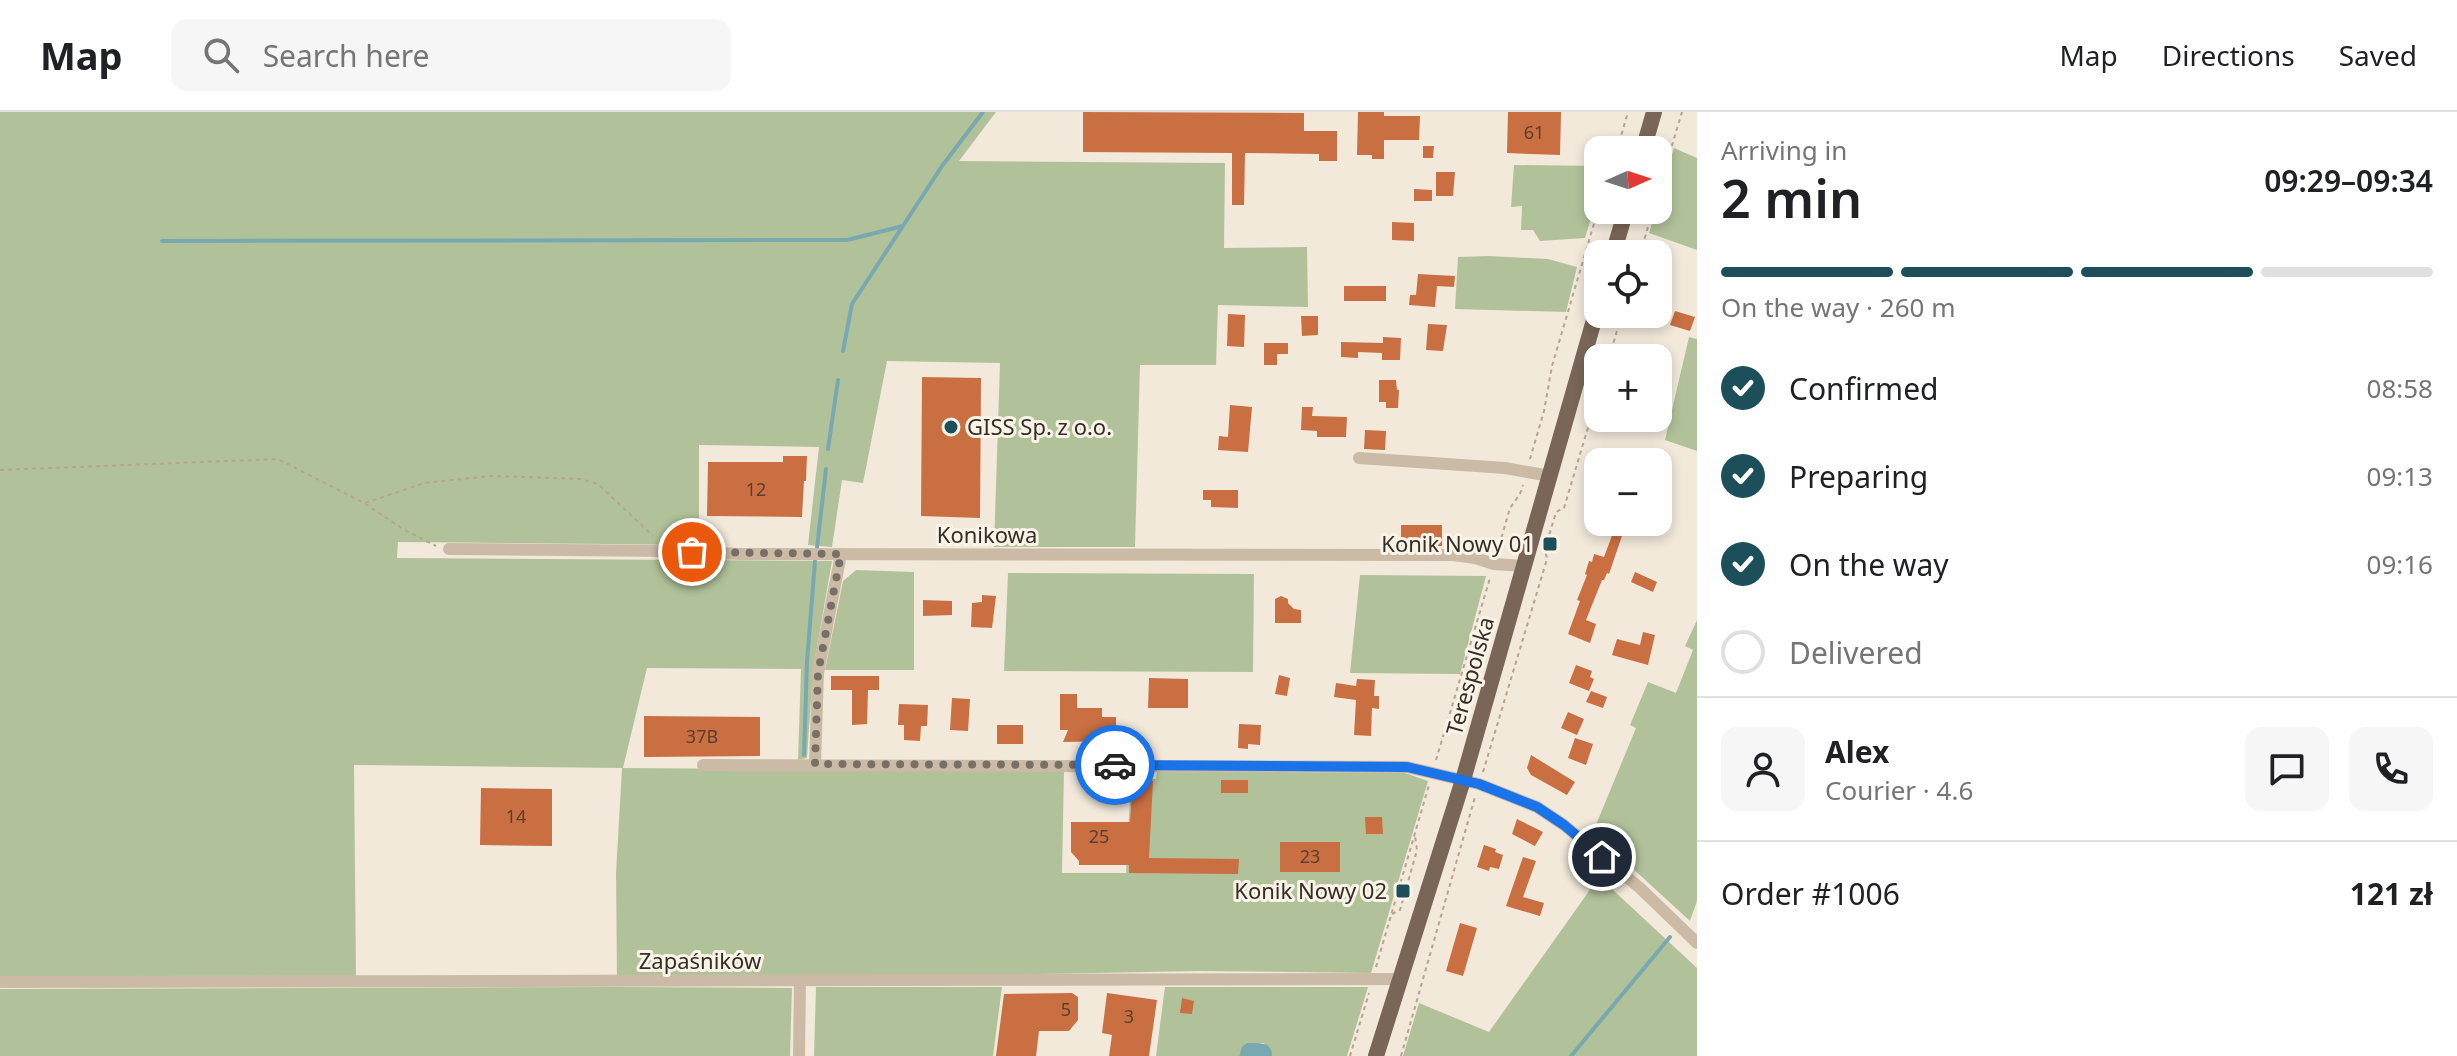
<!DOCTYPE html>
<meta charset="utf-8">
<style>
:root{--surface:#fff;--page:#f6f6f6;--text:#202124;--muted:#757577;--line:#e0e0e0;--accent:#1c4f59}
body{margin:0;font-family:"Noto Sans",sans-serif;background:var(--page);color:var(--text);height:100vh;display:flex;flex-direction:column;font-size:30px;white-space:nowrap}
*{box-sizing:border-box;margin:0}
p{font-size:26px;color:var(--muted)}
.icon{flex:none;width:44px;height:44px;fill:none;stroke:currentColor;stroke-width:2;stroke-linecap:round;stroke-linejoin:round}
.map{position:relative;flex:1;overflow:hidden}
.panel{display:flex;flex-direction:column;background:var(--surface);width:760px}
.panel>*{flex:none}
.needle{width:52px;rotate:87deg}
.controls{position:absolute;left:1584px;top:24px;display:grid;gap:16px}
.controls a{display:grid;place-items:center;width:88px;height:88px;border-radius:16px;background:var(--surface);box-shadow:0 4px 12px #0003;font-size:40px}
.pin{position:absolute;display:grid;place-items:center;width:68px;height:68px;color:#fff;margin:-34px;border:4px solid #fff;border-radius:50%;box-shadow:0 2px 8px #0007}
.courier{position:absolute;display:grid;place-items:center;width:80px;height:80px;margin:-40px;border:6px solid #1a73e8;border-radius:50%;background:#fff;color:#222;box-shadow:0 2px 10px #0007}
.overview em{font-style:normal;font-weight:600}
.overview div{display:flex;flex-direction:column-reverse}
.overview{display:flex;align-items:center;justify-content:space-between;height:136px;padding:0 24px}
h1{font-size:52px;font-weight:600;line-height:60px}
.bar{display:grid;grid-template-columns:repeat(4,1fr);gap:12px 8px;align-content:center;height:96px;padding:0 24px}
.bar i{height:10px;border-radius:6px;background:var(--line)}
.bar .selected{background:var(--accent)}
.bar p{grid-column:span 4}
.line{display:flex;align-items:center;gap:20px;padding:0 24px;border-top:2px solid var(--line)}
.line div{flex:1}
.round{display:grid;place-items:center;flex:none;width:84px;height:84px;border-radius:16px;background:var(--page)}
ol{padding:0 24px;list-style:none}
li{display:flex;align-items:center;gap:24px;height:88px}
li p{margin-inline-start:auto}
li .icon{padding:8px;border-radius:50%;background:var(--accent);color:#fff;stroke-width:4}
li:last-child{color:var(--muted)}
li i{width:44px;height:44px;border:4px solid var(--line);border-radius:50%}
header{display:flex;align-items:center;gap:48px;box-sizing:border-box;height:112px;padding:0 40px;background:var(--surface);border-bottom:2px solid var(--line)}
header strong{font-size:38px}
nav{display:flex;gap:44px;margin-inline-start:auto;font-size:28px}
.search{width:560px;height:72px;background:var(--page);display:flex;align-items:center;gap:20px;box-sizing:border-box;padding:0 28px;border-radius:16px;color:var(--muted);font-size:30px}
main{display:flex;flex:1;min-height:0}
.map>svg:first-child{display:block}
</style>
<header>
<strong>Map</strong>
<div class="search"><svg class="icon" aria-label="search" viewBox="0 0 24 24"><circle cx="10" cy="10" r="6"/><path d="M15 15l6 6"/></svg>Search here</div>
<nav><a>Map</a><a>Directions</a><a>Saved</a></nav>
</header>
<main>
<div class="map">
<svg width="1697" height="944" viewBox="0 0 1697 944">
<rect width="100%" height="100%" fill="#f2e9db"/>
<path fill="#b1c29a" d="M0,0h996l-37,49 266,2 -1,85 83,-1 1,60 -90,-2 -2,60h-76l-5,182h-141l6,-184 -113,-2 -24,122 -21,-3 -10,67 -24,-2 11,-98 -120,-2v100l-301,-3 -1,16 435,3 -19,109 -6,88 -9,2 3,-91 -154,-1 -24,100 441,3 -2,102h64l5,-95 25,1 1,-8 248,2 23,8 -57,192 -172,-2 -207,4 -375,1 -1,-103 6,-105 -268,-3 2,211 -356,1z
M1674,36l23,10v92l-48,-17 7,-23h2v-8z
M1514,53l84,1v29l-13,43 -45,3 -7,-11h-12l1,-24 -11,1z
M1489,144l59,3 29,8 -11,45 -111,-3 3,-52z
M1689,225l8,2v112l-32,-11z
M856,458l58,2v98h-89l18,-89z
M1008,461l246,1 -1,98 -249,-1z
M1360,463l126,1 -26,98 -110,-1z
M1697,508v281l-7,20 -97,-89 43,-104 -6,-3 18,-43 28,11 17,-43 -8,-4z
M1599,765l98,91v88h-294l16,-53 70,29z
M616,875l176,1 -2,68h-790v-67z
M816,875h186l-9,69h-179z
M1165,875h203l-21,69h-75l-8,-13c-14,0 -20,-1 -25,13h-83z"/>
<path fill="#79a9b0" d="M1247,931c12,0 25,-2 25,13h-33l3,-9z"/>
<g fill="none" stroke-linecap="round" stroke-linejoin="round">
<path stroke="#79a9b0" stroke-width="4" d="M162,129l685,-1 56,-14
M843,239l9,-47 90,-138 41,-54
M828,337l10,-69
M817,436l9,-79
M804,643l3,-93 8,-101
M1571,944l99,-119"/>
</g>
<path fill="#c96f42" d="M1083,0l221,1v18h33v30h-18v-7l-74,-1 -1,52h-12v-52l-149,-1z
M1358,0h26v4h36l-1,24h-35v19h-12v-4h-15z
M1508,0h53l-1,43 -53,-2z
M1423,34h11l-1,12h-10z
M1436,60h19l-2,24h-17z
M1414,77l18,1v11h-18z
M1392,110l22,1v18l-22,-1z
M1418,162l37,2 -1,11 -17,-1 -2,21 -26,-2 1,-10h6z
M1344,174h42v15h-42z
M1675,199l20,6 -5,14 -20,-6z
M1228,202l17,1 -1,32 -17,-1z
M1301,204h17v19l-16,1z
M1428,212l19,1 -4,26 -17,-1z
M1383,225l18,1 -1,22h-18v-7l-24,-1v6l-17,-1v-15l42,1z
M1264,231h24v11h-11v11h-13z
M922,265l59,1 -1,140 -59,-2z
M1379,268h17l1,10h2l-1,18h-12v-6h-7z
M1230,293l22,2 -4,45 -30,-2 1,-14 9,1z
M1302,295h11l-1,9 35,1 -1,20h-29v-6l-16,-1z
M1365,318l21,1 -1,19 -21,-1z
M783,344h24l-1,25h-2l-2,36 -95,-1 1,-54h75z
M1203,378h35v18l-27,-1v-7h-8z
M1617,410l9,2 -17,50 -2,-1 -3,7h-2l-16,40 10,4 -6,19 -22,-9 12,-33 -3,-1 10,-25 -2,-1 4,-13 3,1 2,-8 10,3z
M1401,413h41v21h-41z
M1635,460l22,10 -4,10 -22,-10z
M982,483l14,1 -4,32 -21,-1 1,-24 10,-1z
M1281,484l7,3v4l6,6 7,1v13h-26v-24z
M923,488l29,1v14l-29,1z
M1643,520l12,3 -7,30 -36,-10 5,-16 23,6z
M1576,553l16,6 -2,6 4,2 -5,12 -20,-8z
M1279,563l11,3 -3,18 -12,-2z
M831,564h48v14h-11l-1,34 -15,1v-35h-21z
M1149,566l39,1v29h-40z
M1357,567l18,1 -1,16h5v13l-7,-1 -1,28 -17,-1 2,-35 -22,-3 2,-14 20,3z
M1591,579l16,6 -4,11 -17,-6z
M1060,582h17v14h25v9h14v24l-53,1 5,-12h-8z
M952,586l18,1 -2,32 -18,-1z
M899,592l29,1 -1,21h-6l-1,15 -16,-1v-15h-6z
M1568,600l16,7 -7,16 -16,-7z
M644,604l116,1v39l-116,1z
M1239,612l22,1 -1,20 -12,-1v5l-10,-1z
M997,613h26v19h-26z
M1575,626l18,6 -7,21 -18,-7z
M1531,643l44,27 -8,13 -36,-20 -4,-7z
M1133,668l20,1 -4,77 90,1 -1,15 -109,-1v-8h-50v-4l-8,-9v-30h59z
M1221,668h27v13h-27z
M481,676l71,1v57l-72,-1z
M1365,705h17l1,17h-17z
M1517,707l26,13 -8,14 -23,-12z
M1280,730h60v30h-60z
M1484,733l12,4 -1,3 8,3 -4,14 -9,-2 -1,4 -12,-4z
M1523,745l13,4 -13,36 21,6 -4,13 -34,-10z
M1460,811l17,5 -14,48 -17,-5z
M1072,881l6,4v23l-9,11h-30l-3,25h-40l8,-62z
M1107,881l50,7 -8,56h-40l3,-21 -10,-2z
M1182,886l12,3 -2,13 -12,-1z"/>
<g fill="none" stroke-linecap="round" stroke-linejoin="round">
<path stroke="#b7a490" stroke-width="2" stroke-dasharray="4 4" stroke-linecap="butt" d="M1617,38l11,-38
M1658,80l24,-80
M1640,142l13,-44
M1609,246l13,-44
M1530,347l14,-48 8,-45 46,-156
M0,358l278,-11 86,44 39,26 33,17
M365,391l59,-20 68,-7 89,3 17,5 55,52
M1497,441l13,-45 10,-14 3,-9
M1436,648l54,-182
M1483,660l64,-213 -2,-10 11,-37 8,-4 34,-114
M1392,802l8,-4 17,-60 -2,-14
M1376,855l53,-182
M1350,944l19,-63
M1401,944l74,-259"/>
<path stroke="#cbbaa6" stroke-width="12" d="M1359,346l146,10 45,8
M449,437l219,2 72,3 713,1 22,3 19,6 30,2
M815,652l3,-91 23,-119
M703,653l704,2 72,17 58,23 27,18 76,63 57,55
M0,870l1400,-3
M799,944l1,-76"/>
<path stroke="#796658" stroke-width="16" d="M1643,38l11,-38
M1613,142l13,-44
M1376,944l87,-276 135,-474"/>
</g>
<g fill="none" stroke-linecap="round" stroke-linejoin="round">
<path stroke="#786f66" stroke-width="8" stroke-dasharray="0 14.4" d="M692,440l149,2 -23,119 -3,91 300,1"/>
<path stroke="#1a73e8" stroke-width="10" d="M1115,653l292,2 72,17 58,23 27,18 38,32"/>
</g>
<g fill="#1c4f59" stroke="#faf3e7" stroke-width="3">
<circle cx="951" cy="315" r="8"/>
<rect x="1542" y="424" width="16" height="16" rx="4"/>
<rect x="1395" y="771" width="16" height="16" rx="4"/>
</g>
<g text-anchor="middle" stroke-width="6" stroke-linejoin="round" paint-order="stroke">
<g font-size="18" fill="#5c3e2e">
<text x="1534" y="27">61</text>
<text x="756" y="384">12</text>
<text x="702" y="631">37B</text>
<text x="516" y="711">14</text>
<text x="1099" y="731">25</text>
<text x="1310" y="751">23</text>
<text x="1066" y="904">5</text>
<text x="1129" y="911">3</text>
</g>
<g font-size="22" fill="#372d27" stroke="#faf3e7" text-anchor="end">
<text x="967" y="323" text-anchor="start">GISS Sp. z o.o.</text>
<text x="1534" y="440">Konik Nowy 01</text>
<text x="1387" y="787">Konik Nowy 02</text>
</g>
<g font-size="22" fill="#372d27" stroke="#faf3e7">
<text x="987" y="431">Konikowa</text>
<text transform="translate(1470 564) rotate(-74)" y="8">Terespolska</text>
<text x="700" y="857">Zapaśników</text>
</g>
</g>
</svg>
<div class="controls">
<a><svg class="needle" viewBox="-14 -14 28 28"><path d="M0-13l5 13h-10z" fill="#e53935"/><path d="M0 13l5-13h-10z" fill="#757577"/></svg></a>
<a><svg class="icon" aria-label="locate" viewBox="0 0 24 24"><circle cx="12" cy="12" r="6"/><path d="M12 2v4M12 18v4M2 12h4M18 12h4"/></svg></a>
<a>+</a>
<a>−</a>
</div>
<div class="pin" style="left:692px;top:440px;background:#ea580c"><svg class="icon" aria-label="bag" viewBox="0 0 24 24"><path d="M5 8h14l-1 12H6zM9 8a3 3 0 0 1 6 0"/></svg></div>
<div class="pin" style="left:1602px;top:745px;background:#1f2937"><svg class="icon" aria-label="home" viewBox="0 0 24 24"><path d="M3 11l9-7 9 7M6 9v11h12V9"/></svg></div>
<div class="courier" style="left:1115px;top:653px"><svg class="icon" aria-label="car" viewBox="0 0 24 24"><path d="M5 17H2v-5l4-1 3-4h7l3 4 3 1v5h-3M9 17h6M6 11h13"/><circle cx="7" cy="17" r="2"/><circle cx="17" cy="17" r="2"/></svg></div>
</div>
<section class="panel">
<div class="overview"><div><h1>2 min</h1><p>Arriving in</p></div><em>09:29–09:34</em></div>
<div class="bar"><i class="selected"></i><i class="selected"></i><i class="selected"></i><i></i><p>On the way · 260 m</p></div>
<ol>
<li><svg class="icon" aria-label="check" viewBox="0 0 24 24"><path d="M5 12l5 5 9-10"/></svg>Confirmed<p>08:58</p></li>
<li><svg class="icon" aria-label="check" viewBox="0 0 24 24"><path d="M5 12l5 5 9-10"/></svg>Preparing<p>09:13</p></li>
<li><svg class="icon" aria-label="check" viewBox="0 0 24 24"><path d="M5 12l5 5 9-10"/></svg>On the way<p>09:16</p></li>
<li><i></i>Delivered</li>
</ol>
<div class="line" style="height:144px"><a class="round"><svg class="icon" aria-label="person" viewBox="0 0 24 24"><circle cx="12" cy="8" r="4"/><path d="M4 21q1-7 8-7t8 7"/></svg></a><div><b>Alex</b><p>Courier · 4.6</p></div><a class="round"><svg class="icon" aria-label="chat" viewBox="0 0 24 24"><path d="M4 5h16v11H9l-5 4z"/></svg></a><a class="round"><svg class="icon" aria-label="phone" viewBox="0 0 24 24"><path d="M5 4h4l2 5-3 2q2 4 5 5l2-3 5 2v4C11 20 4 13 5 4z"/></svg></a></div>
<div class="line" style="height:104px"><div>Order #1006</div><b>121 zł</b></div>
</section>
</main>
